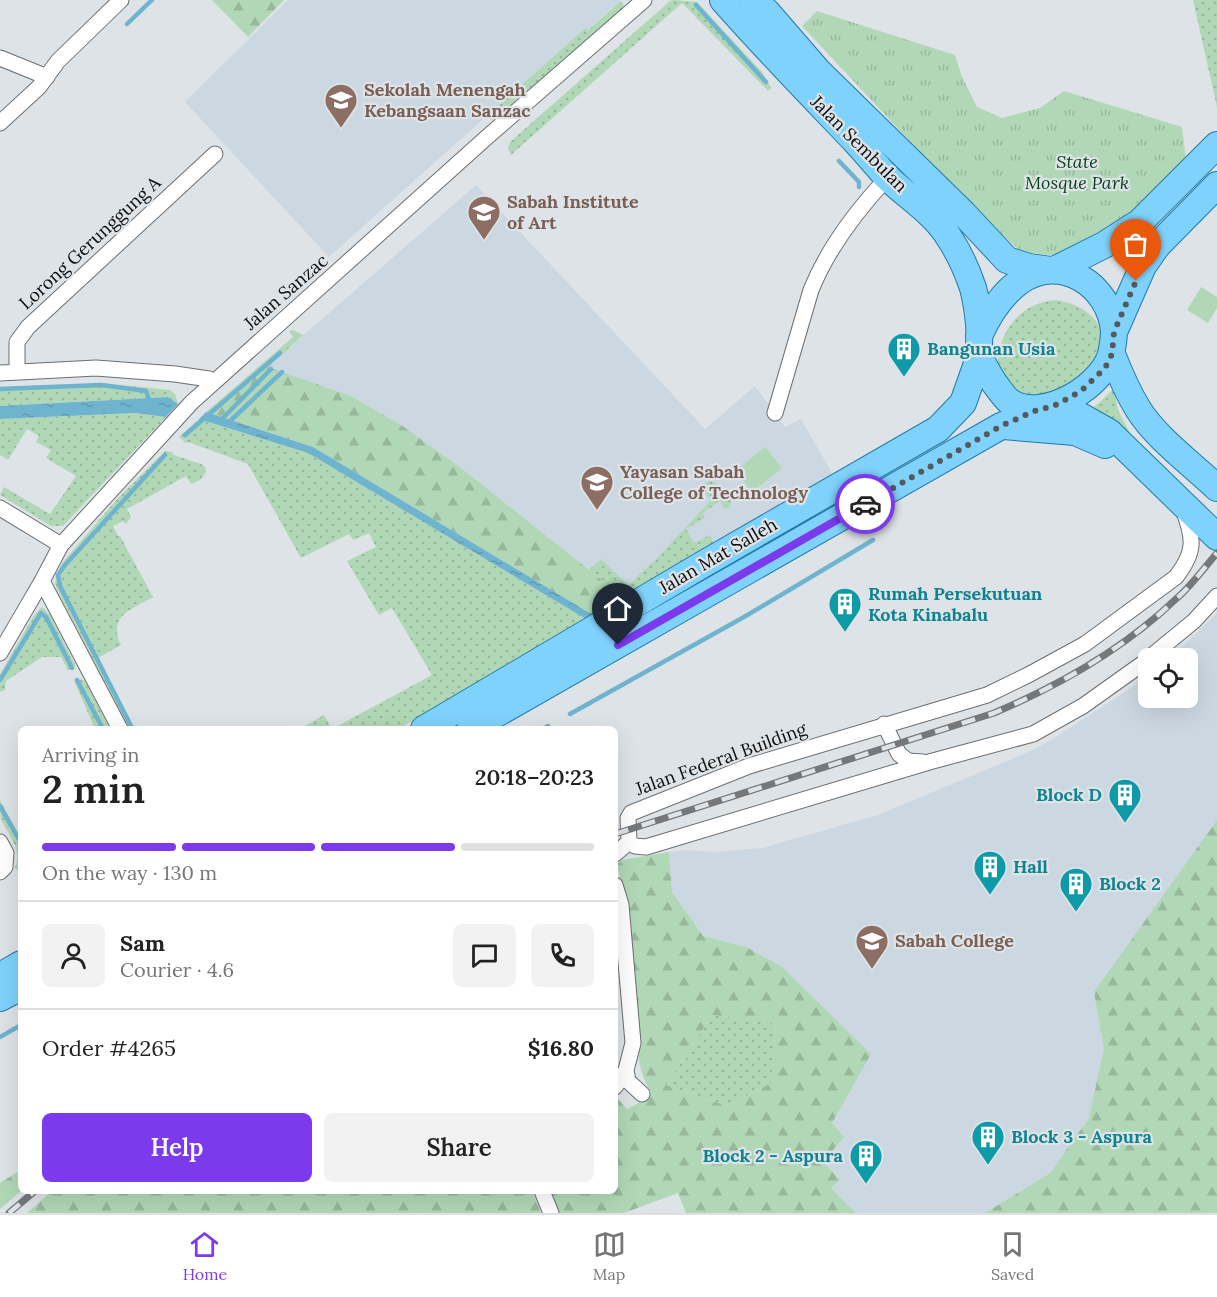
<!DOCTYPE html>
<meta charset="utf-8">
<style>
:root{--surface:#fff;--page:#f2f2f2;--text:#222;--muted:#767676;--line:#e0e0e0;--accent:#7c3aed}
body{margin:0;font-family:Lora,serif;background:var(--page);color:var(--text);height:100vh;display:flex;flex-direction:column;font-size:22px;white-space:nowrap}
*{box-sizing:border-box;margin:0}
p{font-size:20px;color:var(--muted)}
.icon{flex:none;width:33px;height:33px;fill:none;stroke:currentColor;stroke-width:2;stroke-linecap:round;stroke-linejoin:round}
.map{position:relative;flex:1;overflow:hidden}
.side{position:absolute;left:18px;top:726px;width:600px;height:468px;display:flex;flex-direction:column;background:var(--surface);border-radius:9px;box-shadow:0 6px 24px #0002}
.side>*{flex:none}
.buttons{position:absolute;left:1138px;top:648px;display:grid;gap:12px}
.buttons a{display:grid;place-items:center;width:60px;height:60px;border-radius:9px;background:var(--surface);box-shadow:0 6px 24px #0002;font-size:30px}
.pin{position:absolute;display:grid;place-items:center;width:51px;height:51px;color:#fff;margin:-62px -26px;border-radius:50% 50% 50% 0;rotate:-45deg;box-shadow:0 0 6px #0007}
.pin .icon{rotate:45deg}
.courier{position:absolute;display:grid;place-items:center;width:60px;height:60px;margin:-30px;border:4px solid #7c3aed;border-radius:50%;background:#fff;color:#222;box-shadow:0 2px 8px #0007}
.head em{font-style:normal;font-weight:600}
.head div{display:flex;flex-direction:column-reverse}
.head{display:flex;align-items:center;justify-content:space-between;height:102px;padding:0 24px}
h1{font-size:39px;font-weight:600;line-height:45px}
.bar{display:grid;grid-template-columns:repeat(4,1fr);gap:9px 6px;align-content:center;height:72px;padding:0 24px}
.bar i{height:8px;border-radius:4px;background:var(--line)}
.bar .current{background:var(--accent)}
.bar p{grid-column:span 4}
.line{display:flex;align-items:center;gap:15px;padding:0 24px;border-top:2px solid var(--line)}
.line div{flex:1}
.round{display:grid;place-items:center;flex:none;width:63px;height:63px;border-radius:9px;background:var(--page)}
.primary-button{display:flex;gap:12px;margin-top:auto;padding:12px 24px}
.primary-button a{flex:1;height:69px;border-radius:9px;background:var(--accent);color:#fff;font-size:24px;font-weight:600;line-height:69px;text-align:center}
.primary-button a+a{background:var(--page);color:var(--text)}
.dock{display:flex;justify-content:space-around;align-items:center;height:84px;border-top:2px solid var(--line);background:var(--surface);font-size:16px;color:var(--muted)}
.dock a{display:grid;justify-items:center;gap:3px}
.dock .current{color:var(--accent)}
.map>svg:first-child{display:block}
</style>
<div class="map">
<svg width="1217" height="1213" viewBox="0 0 1217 1213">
<defs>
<pattern id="grass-dots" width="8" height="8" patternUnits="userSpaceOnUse" patternTransform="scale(1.5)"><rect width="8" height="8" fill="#b1d8b6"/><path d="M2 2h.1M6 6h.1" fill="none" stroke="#97b89b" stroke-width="1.8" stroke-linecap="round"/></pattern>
<pattern id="forest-firs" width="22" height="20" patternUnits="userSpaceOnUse" patternTransform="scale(1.5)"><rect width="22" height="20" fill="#b1d8b6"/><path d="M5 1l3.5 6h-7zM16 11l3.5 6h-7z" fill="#97b89b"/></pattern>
<pattern id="park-tufts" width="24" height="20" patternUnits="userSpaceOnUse" patternTransform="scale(1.5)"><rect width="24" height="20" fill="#b1d8b6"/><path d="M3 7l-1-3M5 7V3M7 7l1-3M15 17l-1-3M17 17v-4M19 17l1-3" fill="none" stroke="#97b89b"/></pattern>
<pattern id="water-ripples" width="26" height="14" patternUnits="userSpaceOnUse" patternTransform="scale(1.5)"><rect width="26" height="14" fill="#6fb4ce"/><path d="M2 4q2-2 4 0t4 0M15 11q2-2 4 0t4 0" fill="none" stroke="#5f9ab0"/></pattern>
</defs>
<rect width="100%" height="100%" fill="#dee3e7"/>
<path fill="#ccd8e1" d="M288,0h332l1,1 -34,29 -2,-2 -256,229 -144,-155z
M476,185l229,244 50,-43 30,41 16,-8 35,61 -208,121 -168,-134 -59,-42 -50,-29 -84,-29z
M1217,613v207l-122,172 9,57 -14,70 -40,54 -65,40h-129l-26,-25 -102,-82 -85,-29 -5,-17 1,-18 -12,-136 -10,-42 6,-4 46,-8 17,-2 27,2 49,-4 116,-33 148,-62 27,-14 96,-63v22h39v-40h-17z"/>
<path fill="url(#grass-dots)" d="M674,0l23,2 65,70 9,16 -3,3 -86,-88 -171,152 -3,-7 2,-6 160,-141z
M1193,0h24v107z
M621,1l3,4 -2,4 -124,110 -6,1 -6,-3 99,-89 3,2z
M1055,300c19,2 47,15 47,38 0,11 -3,23 -4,33l-74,34 -27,-38c1,-34 22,-64 58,-67z
M102,383l68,7 5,4 3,10 -10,-7 -168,9v-19z
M1114,388l4,22 14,27 85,81v12l-132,-116 15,-12z
M135,413l31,4 -103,109h-12l-51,-31 4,-8 46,27 26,-38 -30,-18 5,-8 -15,-8 3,-6 -12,-7 -19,31 -8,-5v-36z
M199,419l109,34 283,169 -193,107h-98l24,-14 8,14 100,-54 -40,-67 -13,7 -32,-54 29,-14 -7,-14 -16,7 -4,-6 -48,24 -53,-94 -60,-22 -2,1 -7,-6z
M165,451l7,1 2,3 27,9 4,3 1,5 -6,8 -9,4 -5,-8 -59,33 4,8 -5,7 -3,-3 -10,5 5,10h2l33,61c-21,12 -46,19 -32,48l-23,13 36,69 -5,2 -72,-139 -2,-7 1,-8 7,-13 55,-64z
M709,481c12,2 25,14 21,26l-5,2 -5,-8 -17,12 2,5 -19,11 8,14 16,-8 7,14 -89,52 -39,-31 12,-11 27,26 29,-27 54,-58 -9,-10 2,-6z
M42,607l8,8 26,51 -8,4 -7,-13h-19l-36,24 -1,9 -5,2v-18l34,-59z
M80,679l5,2 25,48h-15l-21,-48z
M0,800l21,38v36l-6,-6c7,-20 -6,-31 -14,-49 -1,-5 -1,-13 -1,-19z
M712,1015l64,8 -5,60 -44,23 -61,-21z"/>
<path fill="url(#forest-firs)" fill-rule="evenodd" d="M212,0h72l-36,37z
M293,330l10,5 -35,32 83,29 50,29 59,42 168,134 -30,17 -285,-171 -107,-35 87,-75 -4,-6z
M1217,820v393h-232l65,-40 39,-55 15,-69 -10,-57z
M669,852l3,40 31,44 43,11 36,20 89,87 -39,69 12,14 -21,25 17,18 -9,8 25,25h-170l-8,-20 -54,20h-67l-10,-22h68v-95l12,13 15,-8 8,-10c-9,-17 -12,-30 -11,-49l-12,-136 -10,-42 6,-4zM712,1015l64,9 -5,59 -44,23 -61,-21z
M21,1170v21l-21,18v-26z
M52,1191h480l9,22h-514z"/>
<path fill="url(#park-tufts)" d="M817,11l138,44 7,22 15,30 25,11 38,-10 24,-17 118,36 6,50 -64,57 -66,22 -36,-4 -47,-41 -173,-185z"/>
<path fill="#b1d8b6" d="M1201,287l16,10v11l-9,15 -21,-13z
M765,447l17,21 -30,24 -16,-21z"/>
<path fill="url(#water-ripples)" d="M168,397l10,7 -12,13 -31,-4 -135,6v-13z
M206,412l107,35 285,171 -7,4 -283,-169 -109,-34z"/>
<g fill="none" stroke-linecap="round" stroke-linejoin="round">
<path stroke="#6fb4ce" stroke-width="4.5" d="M696,5l70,77
M127,24l25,-24
M839,161l20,21v5
M0,389l101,-4 45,6 4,12
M221,420l50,-51
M228,423l54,-51
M185,435l95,-82
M589,617l14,-10
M0,680l41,-67 5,4 26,51
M77,680l26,49
M570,714l174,-97 129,-77
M131,726l-71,-140 -2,-11 7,-10 100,-110
M543,729l5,-3
M0,806l21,37
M0,1037l21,-12"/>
<g stroke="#6a6f72" stroke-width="17">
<path id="street" d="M0,58l47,19
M0,123l39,-36 19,-26 63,-61
M17,372v-30l11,-15 187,-173
M0,373l96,-5 79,6 34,5 5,3
M775,413l36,-123c17,-42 46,-80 77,-113
M0,508l61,37
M42,581l78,148
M0,653l42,-72 19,-36 131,-143 294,-264 158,-138
M1149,658l45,-37 23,-25
M884,724l15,30 9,7 15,1
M0,842l6,11 -1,14 -5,5
M629,842l-1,-24 3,-5 118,-47 238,-71 43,-21 55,-30 91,-67c21,-27 17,-38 7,-69
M629,842l6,4 11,1 283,-85 104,-28 50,-28 66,-47
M615,854l14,-12
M615,885l6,20 12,138 -7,27 -11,17
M626,1070l2,11 14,13
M542,1191l9,22"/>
</g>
<g stroke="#207aa8" stroke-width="28">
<path id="primary" d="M723,0c43,49 88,95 133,142 10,11 20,23 30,34 22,22 47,35 64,63 9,14 18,34 23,49 3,11 5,25 6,36 1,10 -1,22 1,32 3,10 9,19 15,28 4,5 9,13 14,17 33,24 99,-17 103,-52 1,-5 2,-12 2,-18 -4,-46 -54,-79 -95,-49 -18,13 -31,34 -40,54
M754,0l13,12 51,59 145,142 44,47 22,7 22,3
M1054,270l50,-25 36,-23 77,-77
M1114,332l29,-66 14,-20 60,-61
M1112,354c7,18 15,37 26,55 18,29 54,55 79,79
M1052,407l25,7 32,18 108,105
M1003,426l72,6 30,13
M424,729l276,-163 238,-137 25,-26 17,-48
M470,729l531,-303 38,-17
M0,976l21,-12
M0,998l21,-11"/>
</g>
<use href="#street" stroke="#fff" stroke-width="15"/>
<use href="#primary" stroke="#7fd2fc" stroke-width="26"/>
<g stroke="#74787a" stroke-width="7">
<path id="rail" d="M615,834l379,-121c66,-28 131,-65 183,-115 15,-13 27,-30 40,-45
M9,1213l26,-22"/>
</g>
<use href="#rail" stroke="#dee3e7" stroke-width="4.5" stroke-dasharray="14" stroke-linecap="butt"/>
</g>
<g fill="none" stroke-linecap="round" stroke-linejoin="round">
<path stroke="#56595b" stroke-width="6" stroke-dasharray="0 10.8" d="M865,504l136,-78 38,-17 13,-2 29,-16 24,-23 7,-14 2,-22 22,-51"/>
<path stroke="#7c3aed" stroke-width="8" d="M618,645l247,-141"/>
</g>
<defs>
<g id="school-pin" transform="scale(1.725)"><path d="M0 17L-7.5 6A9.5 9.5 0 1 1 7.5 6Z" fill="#8d6e63" stroke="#dee3e7"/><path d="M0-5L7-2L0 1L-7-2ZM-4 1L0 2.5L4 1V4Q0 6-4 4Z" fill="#fff"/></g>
<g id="university-pin" transform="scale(1.725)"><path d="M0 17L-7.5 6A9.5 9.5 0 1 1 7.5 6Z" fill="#8d6e63" stroke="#dee3e7"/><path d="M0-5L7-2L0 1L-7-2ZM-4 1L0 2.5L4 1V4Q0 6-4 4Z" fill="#fff"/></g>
<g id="building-pin" transform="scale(1.725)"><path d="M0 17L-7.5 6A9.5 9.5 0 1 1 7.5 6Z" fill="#0f9aa8" stroke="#dee3e7"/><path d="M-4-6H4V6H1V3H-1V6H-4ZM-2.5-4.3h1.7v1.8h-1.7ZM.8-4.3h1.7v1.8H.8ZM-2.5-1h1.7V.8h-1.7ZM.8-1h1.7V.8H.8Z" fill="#fff"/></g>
</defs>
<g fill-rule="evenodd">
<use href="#school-pin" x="341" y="100"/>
<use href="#university-pin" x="484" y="212"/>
<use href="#building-pin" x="904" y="349"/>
<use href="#university-pin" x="597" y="482"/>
<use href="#building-pin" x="845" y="604"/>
<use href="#building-pin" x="1125" y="795"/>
<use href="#building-pin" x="990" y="867"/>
<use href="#building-pin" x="1076" y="884"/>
<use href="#university-pin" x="872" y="941"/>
<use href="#building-pin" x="988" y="1137"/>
<use href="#building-pin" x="866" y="1156"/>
</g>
<g text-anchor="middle" stroke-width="4.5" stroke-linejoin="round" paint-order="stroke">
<g font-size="18" font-weight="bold" fill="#785e54" stroke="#dee3e7" text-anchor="start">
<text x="364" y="96">Sekolah Menengah<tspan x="364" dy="21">Kebangsaan Sanzac</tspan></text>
<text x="507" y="208">Sabah Institute<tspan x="507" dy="21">of Art</tspan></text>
<text x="620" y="478">Yayasan Sabah<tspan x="620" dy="21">College of Technology</tspan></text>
<text x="895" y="947">Sabah College</text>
</g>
<g font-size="18" fill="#0c0e0f" stroke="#dee3e7">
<text transform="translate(859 144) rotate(45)" y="6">Jalan Sembulan</text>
<text transform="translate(90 243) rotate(-43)" y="6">Lorong Gerunggung A</text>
<text transform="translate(286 292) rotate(-41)" y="6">Jalan Sanzac</text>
<text transform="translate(718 556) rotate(-30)" y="6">Jalan Mat Salleh</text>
<text transform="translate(721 759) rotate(-20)" y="6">Jalan Federal Building</text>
</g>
<g font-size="18" font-style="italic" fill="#0c441c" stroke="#dee3e7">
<text x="1077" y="168">State<tspan x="1077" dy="21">Mosque Park</tspan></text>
</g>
<g font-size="18" font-weight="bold" fill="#0d838f" stroke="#dee3e7" text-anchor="start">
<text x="927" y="355">Bangunan Usia</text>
<text x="868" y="600">Rumah Persekutuan<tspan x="868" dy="21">Kota Kinabalu</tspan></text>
<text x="1102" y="801" text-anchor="end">Block D</text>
<text x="1013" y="873">Hall</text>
<text x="1099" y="890">Block 2</text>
<text x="1011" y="1143">Block 3 - Aspura</text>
<text x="843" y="1162" text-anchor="end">Block 2 - Aspura</text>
</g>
</g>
</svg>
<div class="buttons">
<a><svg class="icon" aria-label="locate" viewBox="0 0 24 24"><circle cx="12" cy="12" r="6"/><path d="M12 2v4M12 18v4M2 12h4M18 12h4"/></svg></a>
</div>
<div class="pin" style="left:1136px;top:281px;background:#ea580c"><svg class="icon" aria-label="bag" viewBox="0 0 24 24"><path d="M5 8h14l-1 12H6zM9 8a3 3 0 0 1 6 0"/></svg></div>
<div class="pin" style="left:618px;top:645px;background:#1f2937"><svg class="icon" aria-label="home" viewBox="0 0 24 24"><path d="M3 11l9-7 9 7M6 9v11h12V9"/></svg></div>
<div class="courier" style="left:865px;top:504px"><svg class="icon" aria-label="car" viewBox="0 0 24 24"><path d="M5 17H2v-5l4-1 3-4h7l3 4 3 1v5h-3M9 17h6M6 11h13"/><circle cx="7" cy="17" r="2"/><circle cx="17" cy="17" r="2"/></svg></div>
<section class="side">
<div class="head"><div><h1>2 min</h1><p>Arriving in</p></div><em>20:18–20:23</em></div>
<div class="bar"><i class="current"></i><i class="current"></i><i class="current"></i><i></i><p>On the way · 130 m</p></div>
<div class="line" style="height:108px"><a class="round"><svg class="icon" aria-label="person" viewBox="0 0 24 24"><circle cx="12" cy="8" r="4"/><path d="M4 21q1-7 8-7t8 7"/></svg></a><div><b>Sam</b><p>Courier · 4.6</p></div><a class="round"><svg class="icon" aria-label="chat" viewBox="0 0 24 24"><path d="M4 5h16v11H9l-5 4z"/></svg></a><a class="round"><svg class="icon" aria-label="phone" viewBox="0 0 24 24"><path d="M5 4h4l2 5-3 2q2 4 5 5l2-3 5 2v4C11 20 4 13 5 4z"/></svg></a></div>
<div class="line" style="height:78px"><div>Order #4265</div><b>$16.80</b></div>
<div class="primary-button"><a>Help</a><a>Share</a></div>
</section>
</div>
<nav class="dock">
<a class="current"><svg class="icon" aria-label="home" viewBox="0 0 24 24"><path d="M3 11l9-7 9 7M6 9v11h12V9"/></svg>Home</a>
<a><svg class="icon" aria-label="map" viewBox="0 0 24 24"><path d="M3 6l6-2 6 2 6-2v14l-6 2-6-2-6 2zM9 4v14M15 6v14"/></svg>Map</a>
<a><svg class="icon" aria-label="saved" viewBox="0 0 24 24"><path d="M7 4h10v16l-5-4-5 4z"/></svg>Saved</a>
</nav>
